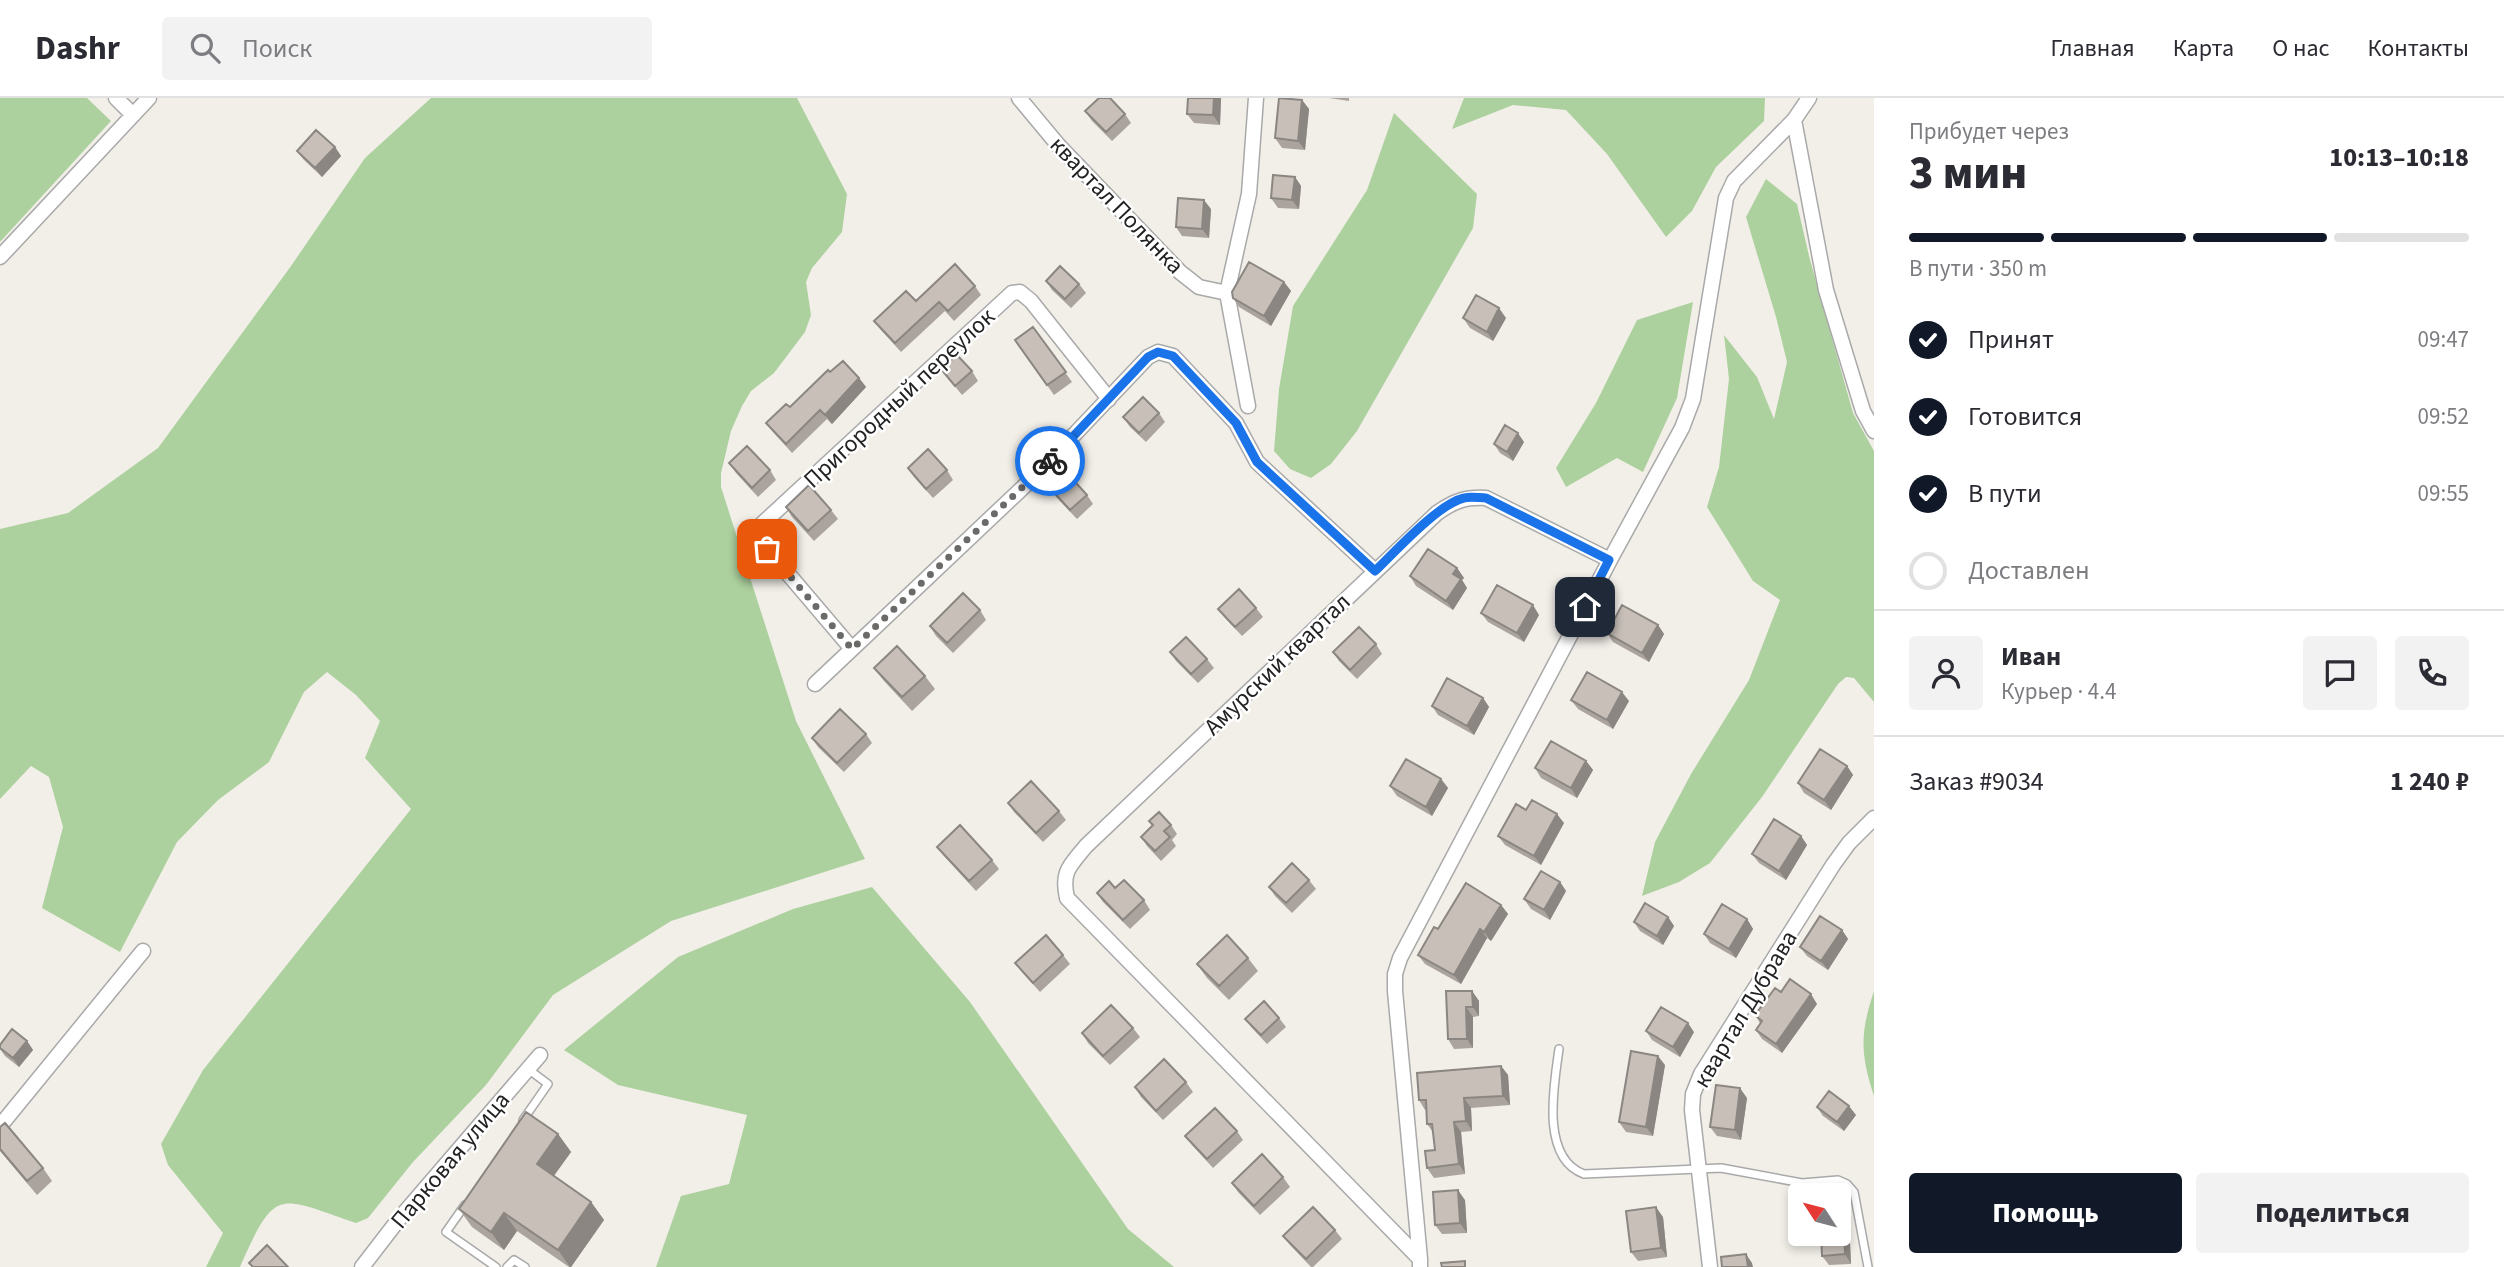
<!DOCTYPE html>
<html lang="ru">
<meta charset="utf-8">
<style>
:root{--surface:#fff;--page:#f2f2f3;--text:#2b2b33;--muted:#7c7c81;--line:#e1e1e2;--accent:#111827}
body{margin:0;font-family:"Source Sans 3",sans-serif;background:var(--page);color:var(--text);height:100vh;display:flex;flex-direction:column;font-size:26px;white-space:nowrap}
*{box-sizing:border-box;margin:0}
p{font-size:23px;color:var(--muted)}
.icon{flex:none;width:38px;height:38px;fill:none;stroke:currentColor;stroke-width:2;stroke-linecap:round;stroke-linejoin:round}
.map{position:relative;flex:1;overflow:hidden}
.drawer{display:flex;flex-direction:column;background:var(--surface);width:630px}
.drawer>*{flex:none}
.needle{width:46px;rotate:306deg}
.buttons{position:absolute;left:1788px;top:1085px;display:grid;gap:14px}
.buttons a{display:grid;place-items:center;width:63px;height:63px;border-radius:7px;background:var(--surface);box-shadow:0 4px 10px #0003;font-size:35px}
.pin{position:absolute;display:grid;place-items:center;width:60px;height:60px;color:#fff;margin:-30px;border-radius:14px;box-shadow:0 4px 10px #0006}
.courier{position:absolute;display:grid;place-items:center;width:70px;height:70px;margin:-35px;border:5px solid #1a73e8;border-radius:50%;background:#fff;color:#222;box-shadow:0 2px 9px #0007}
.overview em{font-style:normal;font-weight:800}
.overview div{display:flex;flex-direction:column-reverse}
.overview{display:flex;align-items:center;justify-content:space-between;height:119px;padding:0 35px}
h1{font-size:46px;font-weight:800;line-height:52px}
.bar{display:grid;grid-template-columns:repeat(4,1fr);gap:10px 7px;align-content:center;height:84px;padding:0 35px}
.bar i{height:9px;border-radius:5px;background:var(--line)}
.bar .on{background:var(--accent)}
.bar p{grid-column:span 4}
.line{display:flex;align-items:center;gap:18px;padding:0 35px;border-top:2px solid var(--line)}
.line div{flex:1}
.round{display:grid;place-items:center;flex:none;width:74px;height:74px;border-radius:7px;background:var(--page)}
ol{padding:0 35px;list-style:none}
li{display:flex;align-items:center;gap:21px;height:77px}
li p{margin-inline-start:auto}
li .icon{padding:7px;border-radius:50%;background:var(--accent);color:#fff;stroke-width:4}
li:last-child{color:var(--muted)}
li i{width:38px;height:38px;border:4px solid var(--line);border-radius:50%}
.primary-button{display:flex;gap:14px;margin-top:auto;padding:14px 35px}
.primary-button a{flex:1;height:80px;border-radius:7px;background:var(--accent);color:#fff;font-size:28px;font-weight:800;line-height:80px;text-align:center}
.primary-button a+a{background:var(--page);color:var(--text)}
header{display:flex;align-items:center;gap:42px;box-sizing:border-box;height:98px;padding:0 35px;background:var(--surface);border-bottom:2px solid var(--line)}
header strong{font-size:33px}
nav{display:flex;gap:38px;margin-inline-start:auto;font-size:24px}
.search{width:490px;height:63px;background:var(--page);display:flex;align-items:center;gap:18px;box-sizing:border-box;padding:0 24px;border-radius:7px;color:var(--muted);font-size:26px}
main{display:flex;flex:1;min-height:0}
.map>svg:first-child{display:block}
</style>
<header>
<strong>Dashr</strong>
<div class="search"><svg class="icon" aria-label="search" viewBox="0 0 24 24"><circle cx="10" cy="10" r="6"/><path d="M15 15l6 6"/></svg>Поиск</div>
<nav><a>Главная</a><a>Карта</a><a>О нас</a><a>Контакты</a></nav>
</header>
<main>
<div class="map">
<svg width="1874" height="1169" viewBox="0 0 1874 1169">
<rect width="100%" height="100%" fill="#f2efe9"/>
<path fill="#add19e" d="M0,0h87l24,23 -111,121z
M431,0h366l50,96 -5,38 -30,36 -6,14 5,33 -6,17 -31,41 -23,18 -9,15 -11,25 -10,42v14l75,234 69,138 -194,62 -118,74 -67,90 -73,77 -45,56 -12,5c-78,-26 -80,-38 -116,44h-34l17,-34 -55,-68 -7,-21 42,-74 208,-261 -46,-51 15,-37 -24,-26 -29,-23 -23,20 -35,70 -51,38 -41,42 -57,110 -78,-44 21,-81 -14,-50 -18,-11 -31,33v-270l68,-16 90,-65 133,-182 74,-108z
M1464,0h301l-1,23 -48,46 -24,44 -26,26 -59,-83 -41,-44 -53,-5 -61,24z
M1394,15l83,81 -4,34 -116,203 -26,33 -20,14 -21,-9 -16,-18 5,-62 14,-83 74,-116z
M1766,81l31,25 12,52 44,157 21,38v251l-20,-24 -8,-1 -8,7 -76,113 -52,66 -31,19 -37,14 13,-54 36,-68 58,-94 31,-80 -27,-19 -46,-74 12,-40 10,-88 -5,-44 33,42 17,42 13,-57 -11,-45 -30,-100z
M1693,204l-16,96 -34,74 -26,-14 -51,29 -10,-19 40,-65 41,-83z
M872,789l98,115 158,227 46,38h-518l25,-71 48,-12 18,-69 -129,-30 -54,-35 114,-93 115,-48z
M1874,893v105c-14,-43 -14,-63 0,-105z"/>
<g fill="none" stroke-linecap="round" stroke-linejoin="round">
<g stroke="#a9a9a9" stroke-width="10">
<path id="service" d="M1559,951c-5,36 -19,109 25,125l137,-6 81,15 36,-3 9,4 7,8 14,75
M523,1022l25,-36 -20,-15
M465,1107l-19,27 50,35
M507,1169l7,-7 11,7"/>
</g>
<g stroke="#a9a9a9" stroke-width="17">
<path id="minor" d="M116,0l17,17
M1019,0l40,48 121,126 19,15 28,6
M1794,22l32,170 37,121 11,20
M0,159l149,-159
M1248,308l-21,-113 22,-99 7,-96
M1610,462l72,-132 11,-29 33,-201 8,-17 60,-61 15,-22
M852,551l-85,-100 -6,-14 1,-11 250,-231 8,-1 11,9 78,98
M815,586l219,-207 114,-120 10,-5 15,4 63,67 21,39 118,109
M0,1028l143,-175
M1420,1161l-353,-361c-6,-27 3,-32 19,-52l351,-333c17,-12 28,-16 49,-15l124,62 -210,398 -5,16v17l25,268v8
M362,1169l37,-48 141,-164
M1710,1169l-18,-157 1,-16 8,-20 132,-209 16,-22 25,-25"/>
</g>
<use href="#service" stroke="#fff" stroke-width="7"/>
<use href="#minor" stroke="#fff" stroke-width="14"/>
</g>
<path fill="#aba49e" d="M1188,0h33l-1,27 -26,-2 -7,-9z
M1329,0h20v3z
M1302,2l7,9 -4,41 -23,-2 -7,-10z
M1085,13l40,3 6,9 -19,18 -20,-20z
M335,49l6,9 -19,21 -18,-17 -7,-9z
M1295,79l6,9 -2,23 -21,-1 -7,-10z
M1211,111l-2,29 -27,-2 -6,-9z
M1046,183l33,3 7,9 -15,15 -19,-18z
M1284,184l7,9 -20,35 -32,-19 -6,-9z
M975,188l6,9 -27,26 -9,-10 -44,41 -20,-22 -7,-9 42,-20z
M1463,220h43l-13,23 -23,-13z
M1033,229l39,55 -18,13 -39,-55z
M941,271l31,2 6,10 -16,14z
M830,274l29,6 7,9 -34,37 -5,-5 -35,34 -19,-21 -7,-9 24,-16z
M1159,315l6,9 -19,20 -16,-15 -7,-10z
M1524,344l-11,19 -13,-8 -6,-9z
M729,365l41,7 6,10 -18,17 -22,-24z
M908,370l39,2 6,10 -20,18 -19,-21z
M1050,390l37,7 6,9 -16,15 -21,-22z
M786,409l45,3 7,9 -24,22 -22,-24z
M1457,470l7,10 -2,2 5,8 -14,22 -37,-24 -6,-10z
M1256,510l7,9 -21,19 -17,-18 -7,-9z
M980,512l6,10 -33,33 -17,-17 -6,-10z
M1481,515l58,2 -15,27 -36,-20z
M1658,527l6,9 -15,28 -36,-20 -6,-9z
M1376,546l6,10 -25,25 -18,-18 -6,-9z
M1170,554l37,7 7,9 -16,15 -22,-22z
M874,570l51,8 10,13 -23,22 -28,-30z
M1483,600l6,9 -15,28 -36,-20 -6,-9z
M1571,602l58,1 -16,28 -35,-20z
M866,636l6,9 -28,29 -26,-25 -6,-9z
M1586,663l7,9 -16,28 -36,-20 -6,-10z
M1847,668l6,9 -22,35 -27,-17 -6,-10z
M1441,681l7,9 -16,28 -35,-20 -7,-10z
M1008,705l51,8 7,9 -23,22 -29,-30z
M1526,712l38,13 -23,42 -36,-20 -7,-9z
M1149,723l22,4 6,9 -5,6 4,6 -15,15 -14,-15 -6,-9 11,-11z
M1801,738l6,9 -21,35 -27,-17 -7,-9z
M937,749l55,13 7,9 -23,22 -32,-35z
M1309,782l7,9 -24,24 -17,-17 -6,-9z
M1560,784l6,9 -16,29 -19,-11 -7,-10z
M1115,790l29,12 6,10 -20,19 -27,-27 -6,-9z
M1501,807l7,9 -17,27 -4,-3 -26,46 -36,-20 -7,-9 20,-26z
M1668,819l6,9 -11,19 -23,-14 -6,-9z
M1747,821l6,10 -17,29 -26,-15 -6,-9z
M1842,832l6,9 -20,31 -21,-14 -7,-9z
M1063,857l7,9 -30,28 -18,-20 -7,-9z
M1248,860l10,13 -29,29 -22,-22 -10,-14z
M1472,893l7,10v15l-6,1v31l-19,1 -6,-10z
M1781,894l36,12 -35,49 -20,-14 -6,-9 4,-7 -5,-8z
M1279,920l7,9 -19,17 -15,-16 -7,-9z
M1133,930l7,9 -30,28 -22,-22 -6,-10z
M1646,933l48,1 -14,25 -28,-17z
M27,943l6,9 -14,17 -14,-11 -5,-7v-4z
M1665,967l-12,71 -27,-4 -7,-10z
M1501,968l7,9 2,30 -39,3 1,23 -11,1 4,42 -31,4 -7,-10 8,-18 -2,-18 -6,-8 -1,-14h-1l-6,-10z
M1186,984l7,10 -30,28 -22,-23 -6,-10z
M1747,1000l-6,42 -24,-4 -7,-9z
M1817,1009l39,8 -12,16 -21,-15z
M0,1029l43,41 9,13 -15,14 -37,-44z
M1237,1033l6,9 -30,28 -21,-23 -7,-9z
M558,1036l13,18 -17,24 37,26 13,18 -33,47h-2l-52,-36 -13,19 -32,-23 -13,-18z
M1283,1079l7,10 -30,28 -22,-23 -6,-9z
M1465,1102l2,33 -25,1 -7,-9z
M1663,1119l4,40 -29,4 -7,-9z
M1335,1132l7,9 -29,28h-2l-21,-22 -7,-9z
M1844,1135l6,10 1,21 -22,1 -7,-9z"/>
<path fill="#8b8681" d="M1214,0h7l-1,27 -7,-10z
M1302,2l7,9 -4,41 -7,-9z
M335,49l6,9 -19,21 -7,-9z
M1295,79l6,9 -2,23 -7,-9z
M1204,102l7,9 -2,29 -7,-9z
M1284,184l7,9 -20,35 -7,-10z
M1499,210l7,10 -13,23 -6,-9z
M859,280l7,9 -34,37 -7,-9z
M1518,335l6,9 -11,19 -6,-9z
M1457,470l7,10 -2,2 5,8 -14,22 -7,-9 7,-27z
M1533,507l6,10 -15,27 -7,-9z
M1658,527l6,9 -15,28 -7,-9z
M1622,594l7,9 -16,28 -6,-9z
M1483,600l6,9 -15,28 -7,-9z
M1586,663l7,9 -16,28 -6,-10z
M1847,668l6,9 -22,35 -7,-10z
M1441,681l7,9 -16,28 -6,-9z
M1557,716l7,9 -23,42 -7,-9z
M1801,738l6,9 -21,35 -7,-9z
M1560,784l6,9 -16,29 -6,-10z
M1501,807l7,9 -17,27 -7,-9z
M1668,819l6,9 -11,19 -6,-9z
M1747,821l6,10 -17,29 -7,-9z
M1480,831l7,9 -26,46 -7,-9z
M1842,832l6,9 -20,31 -7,-9z
M1472,893l7,10v15l-6,-9z
M1811,896l6,10 -35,49 -6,-9z
M1466,909l7,10v31l-6,-9z
M1688,925l6,9 -14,25 -7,-10z
M27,943l6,9 -14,17 -6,-9z
M1658,958l7,9 -12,71 -7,-9z
M1501,968l7,9 2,30 -7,-9z
M1740,990l7,10 -6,42 -6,-10z
M1464,1000l7,10 1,23 -6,-10z
M1849,1008l7,9 -12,16 -7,-9z
M1454,1024l7,10 4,42 -6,-10z
M558,1036l13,18 -22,30 -12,-18z
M1458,1092l7,10 2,33 -7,-10z
M591,1104l13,18 -33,47h-1l-12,-17z
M1656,1109l7,10 4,40 -6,-9z
M504,1115l13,18 -13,19 -13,-18z
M1844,1135l6,10 1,21 -6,-10z
M1746,1156l6,9 1,4h-5z"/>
<path fill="#c7bfb8" stroke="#8b8681" stroke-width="2" d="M1099,0h11l15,16 -19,18 -21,-21z
M1188,0h26l-1,17 -26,-1z
M1279,0l23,2 -4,41 -23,-3z
M316,32l19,17 -20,21 -18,-17z
M1273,77l22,2 -3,23 -21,-2z
M1178,100l26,2 -2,29 -26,-2z
M1249,164l35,20 -20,34 -31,-18 -1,-6z
M955,166l20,22 -27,25 -9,-9 -44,41 -21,-22 32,-30 10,10z
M1060,168l19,18 -14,15 -19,-18z
M1476,197l23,13 -12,24 -24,-14z
M1033,229l33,45 -19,13 -32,-45z
M957,257l15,16 -17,15 -14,-17z
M843,263l16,17 -34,37 -5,-5 -34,34 -20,-21 20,-19 4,3 38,-37 2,2z
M1143,299l16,16 -20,20 -16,-16z
M1505,327l13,8 -11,19 -13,-8z
M747,348l23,24 -18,18 -23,-25z
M928,351l19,21 -21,19 -18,-21z
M1066,374l21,23 -17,15 -20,-22z
M809,387l22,25 -23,21 -22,-24z
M1428,451l29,19 -4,6 8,5 -15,22 -36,-25z
M1497,487l36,20 -16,28 -36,-20z
M1239,491l17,19 -21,19 -17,-18z
M963,495l17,17 -33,33 -17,-17z
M1622,507l36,20 -16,28 -35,-20z
M1359,529l17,17 -26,26 -17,-18z
M1186,539l21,22 -16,15 -21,-22z
M897,548l28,30 -23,21 -28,-29z
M1587,574l35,20 -15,28 -36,-20z
M1447,580l36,20 -16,28 -35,-20z
M840,611l26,25 -29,29 -25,-25z
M1551,643l35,20 -15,27 -36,-20z
M1820,651l27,17 -23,34 -26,-17z
M1406,661l35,20 -15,28 -36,-21z
M1031,683l28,30 -23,22 -28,-30z
M1532,702l25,14 -23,42 -36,-20 18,-32 10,6z
M1159,714l12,13 -7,6 6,6 -15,14 -14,-14 12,-12 -4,-4z
M1774,721l27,17 -22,35 -27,-17z
M960,727l32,35 -23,21 -32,-34z
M1292,765l17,17 -23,23 -17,-16z
M1541,773l19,11 -16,28 -20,-11z
M1124,782l20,20 -21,20 -26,-27 12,-12 6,7z
M1466,785l35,22 -17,27 -4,-3 -26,46 -36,-20 16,-28 4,2z
M1645,805l23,14 -11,19 -23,-14z
M1722,806l25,15 -18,30 -25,-15z
M1820,818l22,14 -21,31 -21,-14z
M1046,837l17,20 -30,28 -18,-20z
M1227,837l21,23 -29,28 -22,-22z
M1790,881l21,15 -35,50 -20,-14 6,-9 -7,-6 20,-27 6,4z
M1446,893h26l1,16h-7l1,32h-19z
M1264,903l15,17 -18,17 -16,-16z
M1111,907l22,23 -30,28 -21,-23z
M1661,909l27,16 -15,24 -27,-16z
M12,931l15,12 -14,17 -13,-10v-3z
M1631,953l27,5 -12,71 -27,-5z
M1164,961l22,23 -30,29 -21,-24z
M1501,968l2,30 -39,2 2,23 -12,1 5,42 -32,4 -2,-17 10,-1 -3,-26h-5l-1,-24h-7l-2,-27z
M1716,987l24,3 -5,42 -25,-3z
M1829,993l20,15 -12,16 -20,-15z
M1215,1010l22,23 -30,28 -22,-23z
M526,1014l32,22 -21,30 54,38 -33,48 -54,-37 -13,19 -32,-23z
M5,1025l38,45 -16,13 -27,-32v-22z
M1262,1056l21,23 -29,29 -22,-23z
M1458,1092l2,33 -25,2 -2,-33z
M1313,1109l22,23 -29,29 -23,-23z
M1656,1109l5,41 -30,4 -5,-41z
M1844,1135l1,21 -23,2 -1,-22z
M267,1147l21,22h-35l-4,-4z
M1746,1156l2,13h-26l-1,-10z
M1465,1163v6h-23l-1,-4z"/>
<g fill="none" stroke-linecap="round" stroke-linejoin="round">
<path stroke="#6b6a68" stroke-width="7" stroke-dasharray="0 12.6" d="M767,451l85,100 198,-188"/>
<path stroke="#1a73e8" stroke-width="9" d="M1050,363l98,-104 10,-5 15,4 63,67 21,39 118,109c20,-19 63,-67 89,-73 7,-2 15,0 22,0l123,62 -24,47"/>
</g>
<g text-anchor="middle" stroke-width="5" stroke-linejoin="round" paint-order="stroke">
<g font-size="24" fill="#222" stroke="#fff">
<text transform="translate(1117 107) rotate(46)" y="8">квартал Полянка</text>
<text transform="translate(899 300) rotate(-43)" y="8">Пригородный переулок</text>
<text transform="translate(1277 566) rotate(-44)" y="8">Амурский квартал</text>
<text transform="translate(1745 911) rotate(-59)" y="8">квартал Дубрава</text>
<text transform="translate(450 1062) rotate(-50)" y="8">Парковая улица</text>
</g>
</g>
</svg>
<div class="buttons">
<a><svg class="needle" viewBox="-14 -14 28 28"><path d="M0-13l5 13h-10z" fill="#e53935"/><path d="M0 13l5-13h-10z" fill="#7c7c81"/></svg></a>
</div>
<div class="pin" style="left:767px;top:451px;background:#ea580c"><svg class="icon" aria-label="bag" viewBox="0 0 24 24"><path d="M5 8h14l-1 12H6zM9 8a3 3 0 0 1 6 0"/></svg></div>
<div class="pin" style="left:1585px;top:509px;background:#1f2937"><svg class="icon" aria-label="home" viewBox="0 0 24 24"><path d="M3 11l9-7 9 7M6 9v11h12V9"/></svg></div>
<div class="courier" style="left:1050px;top:363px"><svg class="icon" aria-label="bike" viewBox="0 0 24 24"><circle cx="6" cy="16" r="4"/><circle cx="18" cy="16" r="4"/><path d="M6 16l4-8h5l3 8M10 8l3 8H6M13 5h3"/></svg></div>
</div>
<section class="drawer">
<div class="overview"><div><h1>3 мин</h1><p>Прибудет через</p></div><em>10:13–10:18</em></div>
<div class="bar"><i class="on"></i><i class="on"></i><i class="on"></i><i></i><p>В пути · 350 m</p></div>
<ol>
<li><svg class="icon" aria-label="check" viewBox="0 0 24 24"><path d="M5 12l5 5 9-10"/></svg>Принят<p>09:47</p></li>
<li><svg class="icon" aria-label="check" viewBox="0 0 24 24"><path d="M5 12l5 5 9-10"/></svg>Готовится<p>09:52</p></li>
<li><svg class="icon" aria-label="check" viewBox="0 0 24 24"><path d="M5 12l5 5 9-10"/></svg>В пути<p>09:55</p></li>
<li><i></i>Доставлен</li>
</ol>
<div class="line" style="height:126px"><a class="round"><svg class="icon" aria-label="person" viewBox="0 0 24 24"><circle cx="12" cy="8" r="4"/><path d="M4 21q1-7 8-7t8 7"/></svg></a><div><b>Иван</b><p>Курьер · 4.4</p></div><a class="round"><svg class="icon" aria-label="chat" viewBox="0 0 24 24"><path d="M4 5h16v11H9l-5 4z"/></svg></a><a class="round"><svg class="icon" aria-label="phone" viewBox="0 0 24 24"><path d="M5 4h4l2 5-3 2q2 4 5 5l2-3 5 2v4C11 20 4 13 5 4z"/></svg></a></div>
<div class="line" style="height:91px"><div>Заказ #9034</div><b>1 240 ₽</b></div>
<div class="primary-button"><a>Помощь</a><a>Поделиться</a></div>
</section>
</main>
